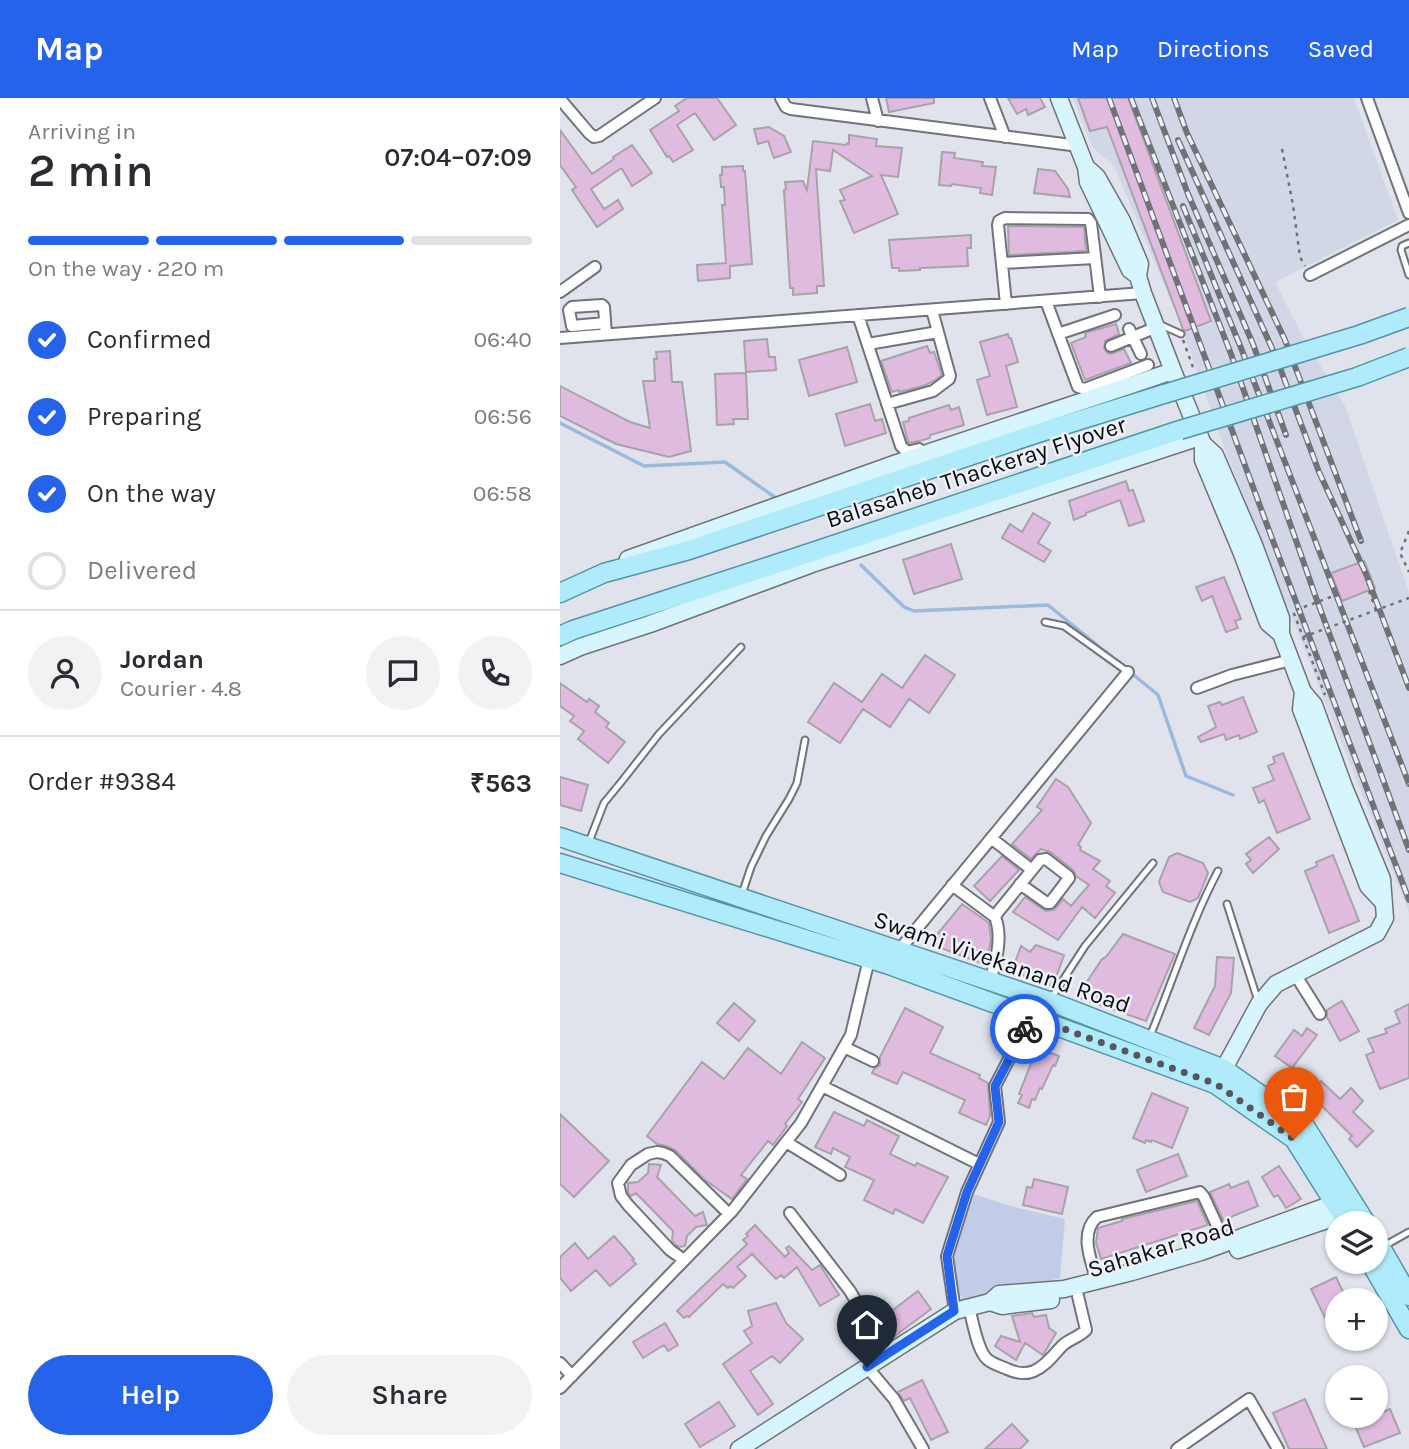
<!DOCTYPE html>
<meta charset="utf-8">
<style>
:root{--surface:#fff;--page:#f2f2f3;--text:#2b2b33;--muted:#7c7c81;--line:#e1e1e2;--accent:#2563eb}
body{margin:0;font-family:Karla,sans-serif;background:var(--page);color:var(--text);height:100vh;display:flex;flex-direction:column;font-size:26px;white-space:nowrap}
*{box-sizing:border-box;margin:0}
p{font-size:23px;color:var(--muted)}
.icon{flex:none;width:38px;height:38px;fill:none;stroke:currentColor;stroke-width:2;stroke-linecap:round;stroke-linejoin:round}
.map{position:relative;flex:1;overflow:hidden}
.side{display:flex;flex-direction:column;background:var(--surface);width:560px}
.side>*{flex:none}
.buttons{position:absolute;left:765px;top:1113px;display:grid;gap:14px}
.buttons a{display:grid;place-items:center;width:63px;height:63px;border-radius:50%;background:var(--surface);box-shadow:0 2px 5px #0004;font-size:35px}
.pin{position:absolute;display:grid;place-items:center;width:60px;height:60px;color:#fff;margin:-72px -30px;border-radius:50% 50% 50% 0;rotate:-45deg;box-shadow:0 0 7px #0007}
.pin .icon{rotate:45deg}
.courier{position:absolute;display:grid;place-items:center;width:70px;height:70px;margin:-35px;border:5px solid #2563eb;border-radius:50%;background:#fff;color:#222;box-shadow:0 2px 9px #0007}
.overview em{font-style:normal;font-weight:600}
.overview div{display:flex;flex-direction:column-reverse}
.overview{display:flex;align-items:center;justify-content:space-between;height:119px;padding:0 28px}
h1{font-size:46px;font-weight:600;line-height:52px}
.bar{display:grid;grid-template-columns:repeat(4,1fr);gap:10px 7px;align-content:center;height:84px;padding:0 28px}
.bar i{height:9px;border-radius:5px;background:var(--line)}
.bar .on{background:var(--accent)}
.bar p{grid-column:span 4}
.line{display:flex;align-items:center;gap:18px;padding:0 28px;border-top:2px solid var(--line)}
.line div{flex:1}
.round{display:grid;place-items:center;flex:none;width:74px;height:74px;border-radius:37px;background:var(--page)}
ol{padding:0 28px;list-style:none}
li{display:flex;align-items:center;gap:21px;height:77px}
li p{margin-inline-start:auto}
li .icon{padding:7px;border-radius:50%;background:var(--accent);color:#fff;stroke-width:4}
li:last-child{color:var(--muted)}
li i{width:38px;height:38px;border:4px solid var(--line);border-radius:50%}
.primary-button{display:flex;gap:14px;margin-top:auto;padding:14px 28px}
.primary-button a{flex:1;height:80px;border-radius:42px;background:var(--accent);color:#fff;font-size:28px;font-weight:600;line-height:80px;text-align:center}
.primary-button a+a{background:var(--page);color:var(--text)}
header{display:flex;align-items:center;gap:42px;box-sizing:border-box;height:98px;padding:0 35px;background:var(--accent);color:#fff}
header strong{font-size:33px}
nav{display:flex;gap:38px;margin-inline-start:auto;font-size:24px}
main{display:flex;flex:1;min-height:0}
.map>svg:first-child{display:block}
</style>
<header>
<strong>Map</strong>
<nav><a>Map</a><a>Directions</a><a>Saved</a></nav>
</header>
<main>
<section class="side">
<div class="overview"><div><h1>2 min</h1><p>Arriving in</p></div><em>07:04–07:09</em></div>
<div class="bar"><i class="on"></i><i class="on"></i><i class="on"></i><i></i><p>On the way · 220 m</p></div>
<ol>
<li><svg class="icon" aria-label="check" viewBox="0 0 24 24"><path d="M5 12l5 5 9-10"/></svg>Confirmed<p>06:40</p></li>
<li><svg class="icon" aria-label="check" viewBox="0 0 24 24"><path d="M5 12l5 5 9-10"/></svg>Preparing<p>06:56</p></li>
<li><svg class="icon" aria-label="check" viewBox="0 0 24 24"><path d="M5 12l5 5 9-10"/></svg>On the way<p>06:58</p></li>
<li><i></i>Delivered</li>
</ol>
<div class="line" style="height:126px"><a class="round"><svg class="icon" aria-label="person" viewBox="0 0 24 24"><circle cx="12" cy="8" r="4"/><path d="M4 21q1-7 8-7t8 7"/></svg></a><div><b>Jordan</b><p>Courier · 4.8</p></div><a class="round"><svg class="icon" aria-label="chat" viewBox="0 0 24 24"><path d="M4 5h16v11H9l-5 4z"/></svg></a><a class="round"><svg class="icon" aria-label="phone" viewBox="0 0 24 24"><path d="M5 4h4l2 5-3 2q2 4 5 5l2-3 5 2v4C11 20 4 13 5 4z"/></svg></a></div>
<div class="line" style="height:91px"><div>Order #9384</div><b>₹563</b></div>
<div class="primary-button"><a>Help</a><a>Share</a></div>
</section>
<div class="map">
<svg width="849" height="1351" viewBox="0 0 849 1351">
<rect width="100%" height="100%" fill="#e0e3ec"/>
<path fill="#d1d7e6" d="M513,0h281l44,122 -123,62 27,53 43,71 64,187v320l-186,-469 -45,-126 -64,-152 -22,-19z"/>
<path fill="#c2cce7" d="M407,1094l47,15 51,12 -5,59 -97,24 -16,-46z"/>
<g fill="none" stroke-linecap="round" stroke-linejoin="round">
<path stroke="#9bb8df" stroke-width="3.5" d="M0,325l84,43 81,-4 51,36
M301,467l43,42 10,4 134,-6 65,53
M570,574l28,23 28,81 47,19"/>
</g>
<path fill="#dfbbe0" stroke="#a9a2a9" stroke-width="2" d="M127,0h30l19,27 -22,15 -19,-27 -18,12 16,25 -20,12 -4,-6 -2,1 -17,-27 29,-19 -4,-5z
M326,0h48v5l-45,9z
M448,0h32l5,9 -17,8 -2,-6 -9,5z
M518,0h50l83,223 -26,10 -2,-2 -76,-202 -17,4z
M209,29l15,9 7,16 -17,6 -6,-17 -10,3 -4,-15z
M0,32l32,44 22,-15 -1,-2 19,-12 20,28 -20,13 -10,-17h-2l-29,20 13,20 14,-9 5,9 -26,18 -25,-37 4,-3 -16,-22z
M289,37l28,4 -1,7 26,2 -4,29 -17,-2 17,39 -44,19 -14,-32 5,-1 -5,-10 32,-14 -39,-26 -3,21 -14,-2 8,117h-7v7l-24,2v-7h-3l-6,-98 2,-1 -1,-7 18,-1 4,9 6,-49 33,4 1,-2 2,1z
M382,54l13,1 -1,5 29,4 -1,4 14,1 -4,28 -12,-2 1,-5 -29,-4 -1,2 -12,-1z
M183,68v5h2l7,93 -22,2v12l-32,3 -1,-16 29,-2 -4,-58h3l-1,-18h-3l-1,-12h2v-8z
M478,71l17,2 13,18 2,8 -36,-4z
M448,128l76,1 2,24 -77,4z
M411,137v13h-4l1,18 -48,2v2l-21,1v-3h-7l-3,-28z
M556,226l3,10 -14,7 -1,7 3,5 4,1 13,-5 7,14 -46,17 -14,-37 15,-6 -1,-4z
M448,236l1,4h2l7,24 -12,4 11,41 -30,8 -10,-35 13,-4 -10,-34z
M207,241l2,18h6l1,13 -30,2 -2,-31z
M367,248l3,7 4,-1 8,23 -10,7 -9,4 -24,6 -1,-2 -6,2 -11,-31z
M287,249l10,35 -48,14 -10,-36z
M110,253l2,31h10l9,69 -22,6 -53,-13 -56,-28v-30l70,36 20,6 -7,-47h12l-1,-22h3l-1,-7z
M186,275l2,46h-15l1,5 -17,1 -2,-51z
M310,306l5,17 7,-2 4,14 -41,13 -9,-32z
M389,307l2,5 8,-3 5,18 -34,10v3l-11,3 -10,2 -1,-1 -5,-20 6,-1v-3z
M566,383l3,10 4,-1 11,31 -15,5 -9,-26 -34,13v2l-12,5 -5,-19z
M473,415l17,10 -12,20 13,8 -7,11 -42,-24 8,-14 12,8z
M391,446l11,35 -48,15 -11,-34z
M804,463l11,27 -33,13 -11,-28z
M664,479l17,42 -6,2 3,7 -12,4 -14,-36 -10,5 -6,-14z
M365,557l30,20 -26,38 -20,-14 -19,28 -27,-18 -23,34 -32,-21 26,-39 28,19 20,-28 20,14z
M0,585l27,19 2,-3 10,7 -4,6 14,11 -3,4 19,15 -17,21 -30,-24 6,-8 -14,-10 4,-5 -14,-10z
M683,599l14,35 -17,7 -1,-4 -13,5 -2,-6 -23,8 -3,-5 18,-10 -8,-21 12,-4 2,3z
M723,655l27,66 -33,14 -13,-33 -5,3 -6,-15 21,-8 -6,-14 7,-3 -2,-6z
M0,679l28,8 -7,26 -21,-6z
M496,681l12,8 23,36 -13,22 3,2 -1,3 20,11 -7,8 17,12 -4,5 9,7 -20,25 -13,-11 -24,33 -45,-28 12,-15 21,14 8,-1 9,-11 8,7 18,-21 -13,-9 -3,-6 -23,-18 -9,-3 -10,10 -19,-15 30,-34 -5,-3z
M709,739l10,12 -26,24 -7,-9 5,-4 -5,-6z
M617,755l26,10 5,10 -10,25 -8,4 -27,-10 -4,-10 10,-25z
M773,757l26,66 -30,12 -24,-62 12,-5 -1,-4z
M442,758l17,14 -29,31 -16,-15z
M402,806l27,19 2,17 -5,25 -48,-18 -2,-3 -1,-7z
M563,836l52,20 -29,67 -69,-24 25,-38 4,-2z
M476,847l28,10 -11,31 -41,-15 9,-25 9,6z
M657,859l17,1 -3,35 -22,42 -15,-7 21,-42z
M782,903l17,30 -19,10 -13,-24v-7z
M174,905l21,18 -16,20 -22,-18z
M849,906v74l-29,11 -14,-34 8,-3 -6,-13 19,-6 -2,-4 15,-6 -5,-12z
M345,910l38,19 -13,26 50,22 -1,3 9,5 2,33 -4,9 -27,-12 6,-13 -62,-28 -6,12 -25,-11 2,-4 6,-4v-8z
M747,930l10,7 -25,33 -17,-12 19,-26 8,6z
M242,944l23,16 -27,41 4,3 -17,22 2,2 -14,19 -5,-4 -27,34 6,4 -15,20 -27,-19 -30,-30 -9,-4 -9,-2 -10,-8 55,-74 22,17 24,-31 33,26z
M483,952l16,6 -4,10 -2,-1 -11,24 -2,-1 -5,12 -3,-1 -3,9 -11,-5 4,-8 -3,-1 15,-38 6,2z
M761,983l19,18 11,-11 12,13 -10,11 20,19 -16,16 -8,-8 3,-3 -36,-36 -3,3 -7,-7z
M592,995l36,15 -16,40 -20,-8 -1,2 -5,-2 -1,3 -12,-5z
M274,1014l30,14 3,-6 32,16 -9,18 25,12 2,-3 31,14 -25,46 -28,-14 -2,5 -29,-14 10,-20 -29,-13 5,-10 -17,-9 -2,6 -16,-7z
M0,1016l49,47 -35,36 -14,-13z
M618,1056l9,22 -41,16 -9,-22z
M89,1066l12,1 -4,12 38,39 8,-4 4,13 -11,2 -9,9 -2,10 -6,1 -4,-3 -3,-3 1,-10 -37,-38 -5,3 -3,-3v-10l10,-1 10,-9z
M719,1068l22,33 -15,9 -8,-13 -4,2 -12,-20z
M474,1081l34,8 -6,27 -39,-9 4,-18 5,1z
M688,1083l10,25 -35,14 -13,-28 19,-8 2,4z
M637,1103l11,24 -107,34 -5,-16 2,-15 24,-7v-2z
M195,1127l30,32 4,-4 -3,-5 3,-2 23,24 8,-5 19,30 -19,11 -23,-39 -13,11 -3,-3 -5,4 -24,-25 -15,13 9,9 -13,12 -3,-2 -2,2 -5,-4 -34,33 -2,-1 -3,2 -7,-7 68,-65 2,-2 -4,-4 5,-4 -2,-2z
M54,1138l20,23 -2,1 4,4 -26,22 -14,-16 -25,21 -11,-13v-21l15,-14 13,16z
M776,1179l11,23h-10v25l-7,3 -19,-39z
M358,1193l13,18 -43,32 -11,-19z
M216,1205l10,20 17,16 -23,24 -8,-7 -22,15 23,33 -15,11 -35,-51 29,-21 -8,-12 8,-5 -4,-15z
M472,1215l2,4 12,-2 3,13 7,5 -13,22 -18,-12 -9,17 -21,-14 6,-10 19,6 -8,-26z
M105,1225l13,22 -10,6 -4,-6 -21,13 -10,-16z
M362,1282l26,52 -17,8 -21,-42 -6,3 -6,-9z
M745,1301l22,50h-38l-16,-36z
M159,1304l16,24 -35,21 -15,-23z
M830,1311l10,24 -36,14 -10,-24z
M452,1326l16,17 -8,8h-35z"/>
<g fill="none" stroke-linecap="round" stroke-linejoin="round">
<g stroke="#70737a" stroke-width="9">
<path id="lane" d="M849,145l-7,3 -1,4 8,25
M601,227l20,9
M485,524l19,4 64,46
M29,744l15,-39 18,-22 37,-47 82,-87
M182,796l9,-27 15,-31 23,-37 8,-16 8,-43
M667,806l31,97
M492,899l33,-51 68,-83
M590,938c23,-55 40,-112 68,-165
M824,1148l25,-14"/>
</g>
<g stroke="#70737a" stroke-width="14">
<path id="street" d="M221,0l5,9 5,2 288,37
M312,0l6,23
M430,0l15,39
M807,0l42,115
M0,1l29,34 5,4 5,-1 56,-38
M442,165l93,-5
M750,177l99,-50
M0,194l35,-25
M486,203l32,86 7,2 63,-24
M446,206l-8,-79 1,-4 6,-3 83,1 3,4 9,74
M298,217l43,131 6,6 12,-3
M45,225l-33,3 -3,-16 3,-3 30,-2 2,2 2,27
M569,231l12,25
M498,236l57,-19
M0,240l583,-45
M308,246l70,-12
M551,248l46,-19
M327,306l46,-13 16,-12 1,-3 -18,-66
M637,590l35,-13 59,-15
M431,740l41,32
M392,787l43,32
M336,856l232,-282
M735,876l25,40
M430,883c6,-20 13,-44 5,-64l3,-5 42,-52 6,-1 22,17 1,2 -19,25h-3l-27,-19
M284,949l29,14
M262,988l157,78
M226,1044l54,33
M230,1115l60,78 37,64
M124,1162l-14,-10 -42,-45 -7,-9 -3,-13 13,-18 17,-11 9,-2 6,1 7,3 59,58
M537,1183c-6,-20 -18,-48 0,-64l103,-25 4,5 21,46
M409,1210c4,13 8,42 18,51 5,5 14,7 20,10 9,4 18,6 27,2 12,-5 20,-17 29,-26 7,-6 16,-8 23,-15l-8,-34
M395,1213l-8,-55 20,-64 32,-70 -4,-36 36,-69
M0,1265l12,13
M307,1269l27,32 29,50
M0,1290l173,-178 68,-87 50,-88 19,-80
M617,1351l72,-50 29,50"/>
</g>
<g stroke="#70737a" stroke-width="19">
<path id="secondary" d="M499,0l27,69 2,15 42,88 8,6
M526,69l11,10 25,44 18,43 -2,12 5,17 30,78 30,73v16l38,91 27,72 13,11
M643,346l12,11 39,90 16,43 11,30v16l22,58 11,13 30,82 38,92 3,39 -8,15 -101,51 -17,20 -40,74
M68,461l266,-95 279,-93
M0,558l20,-9 70,-23 162,-60 388,-127
M743,594l-2,17 67,177 15,16
M678,1152l104,-35
M430,1204l12,4 49,-6
M179,1351l216,-138 35,-9 9,-8 65,-5 68,-17 69,-20 134,-49"/>
</g>
<g stroke="#5394a5" stroke-width="21">
<path id="primary" d="M0,495l44,-20 85,-23 343,-115 132,-41
M0,538l13,-6 194,-63 413,-137
M0,739l489,164 175,68 81,57 61,97
M0,765l329,102 326,119 79,55 53,84
M816,1141l33,57
M810,1164l39,67"/>
</g>
<path stroke="#6f7176" stroke-width="2.5" stroke-dasharray="3.5 5" stroke-linecap="butt" d="M722,51l11,56 7,52 5,9
M623,242l11,30
M849,433l-9,22 9,19
M809,493l7,19
M743,539l22,58"/>
<use href="#lane" stroke="#fff" stroke-width="5"/>
<use href="#street" stroke="#fff" stroke-width="10"/>
<use href="#secondary" stroke="#d7f5fc" stroke-width="16"/>
<use href="#primary" stroke="#afebfa" stroke-width="18"/>
<g stroke="#707277" stroke-width="6">
<path id="rail" d="M549,0l161,435 139,367
M571,0l100,256 84,241 94,255
M592,0l36,96 65,150 33,91
M614,0l13,35 98,207 76,201
M618,42l98,217 43,115 47,102 43,114
M623,108l58,142 168,436"/>
</g>
<use href="#rail" stroke="#edf1f9" stroke-width="3.5" stroke-dasharray="10" stroke-linecap="butt"/>
<g stroke="#5394a5" stroke-width="21" stroke-linecap="butt">
<path id="primary-bridge" d="M604,296l195,-59 50,-18
M620,332l177,-53 52,-20"/>
</g>
<path stroke="#6f7176" stroke-width="2.5" stroke-dasharray="3.5 5" stroke-linecap="butt" d="M779,496l-46,17 10,26 106,-39"/>
<use href="#primary-bridge" stroke="#afebfa" stroke-width="18"/>
</g>
<g fill="none" stroke-linecap="round" stroke-linejoin="round">
<path stroke="#56575c" stroke-width="7" stroke-dasharray="0 12.6" d="M465,931l6,-12 185,67 78,55"/>
<path stroke="#2563eb" stroke-width="9" d="M307,1269l87,-56 -7,-55 20,-64 32,-70 -4,-36 30,-57"/>
</g>
<g text-anchor="middle" stroke-width="5" stroke-linejoin="round" paint-order="stroke">
<g font-size="24" fill="#0b0c0e" stroke="#edf1f9">
<text transform="translate(416 374) rotate(-18)" y="8">Balasaheb Thackeray Flyover</text>
<text transform="translate(442 864) rotate(19)" y="8">Swami Vivekanand Road</text>
<text transform="translate(601 1150) rotate(-17)" y="8">Sahakar Road</text>
</g>
</g>
</svg>
<div class="buttons">
<a><svg class="icon" aria-label="layers" viewBox="0 0 24 24"><path d="M12 4l9 5-9 5-9-5zM3 14l9 5 9-5"/></svg></a>
<a>+</a>
<a>−</a>
</div>
<div class="pin" style="left:734px;top:1041px;background:#ea580c"><svg class="icon" aria-label="bag" viewBox="0 0 24 24"><path d="M5 8h14l-1 12H6zM9 8a3 3 0 0 1 6 0"/></svg></div>
<div class="pin" style="left:307px;top:1269px;background:#1f2937"><svg class="icon" aria-label="home" viewBox="0 0 24 24"><path d="M3 11l9-7 9 7M6 9v11h12V9"/></svg></div>
<div class="courier" style="left:465px;top:931px"><svg class="icon" aria-label="bike" viewBox="0 0 24 24"><circle cx="6" cy="16" r="4"/><circle cx="18" cy="16" r="4"/><path d="M6 16l4-8h5l3 8M10 8l3 8H6M13 5h3"/></svg></div>
</div>
</main>
